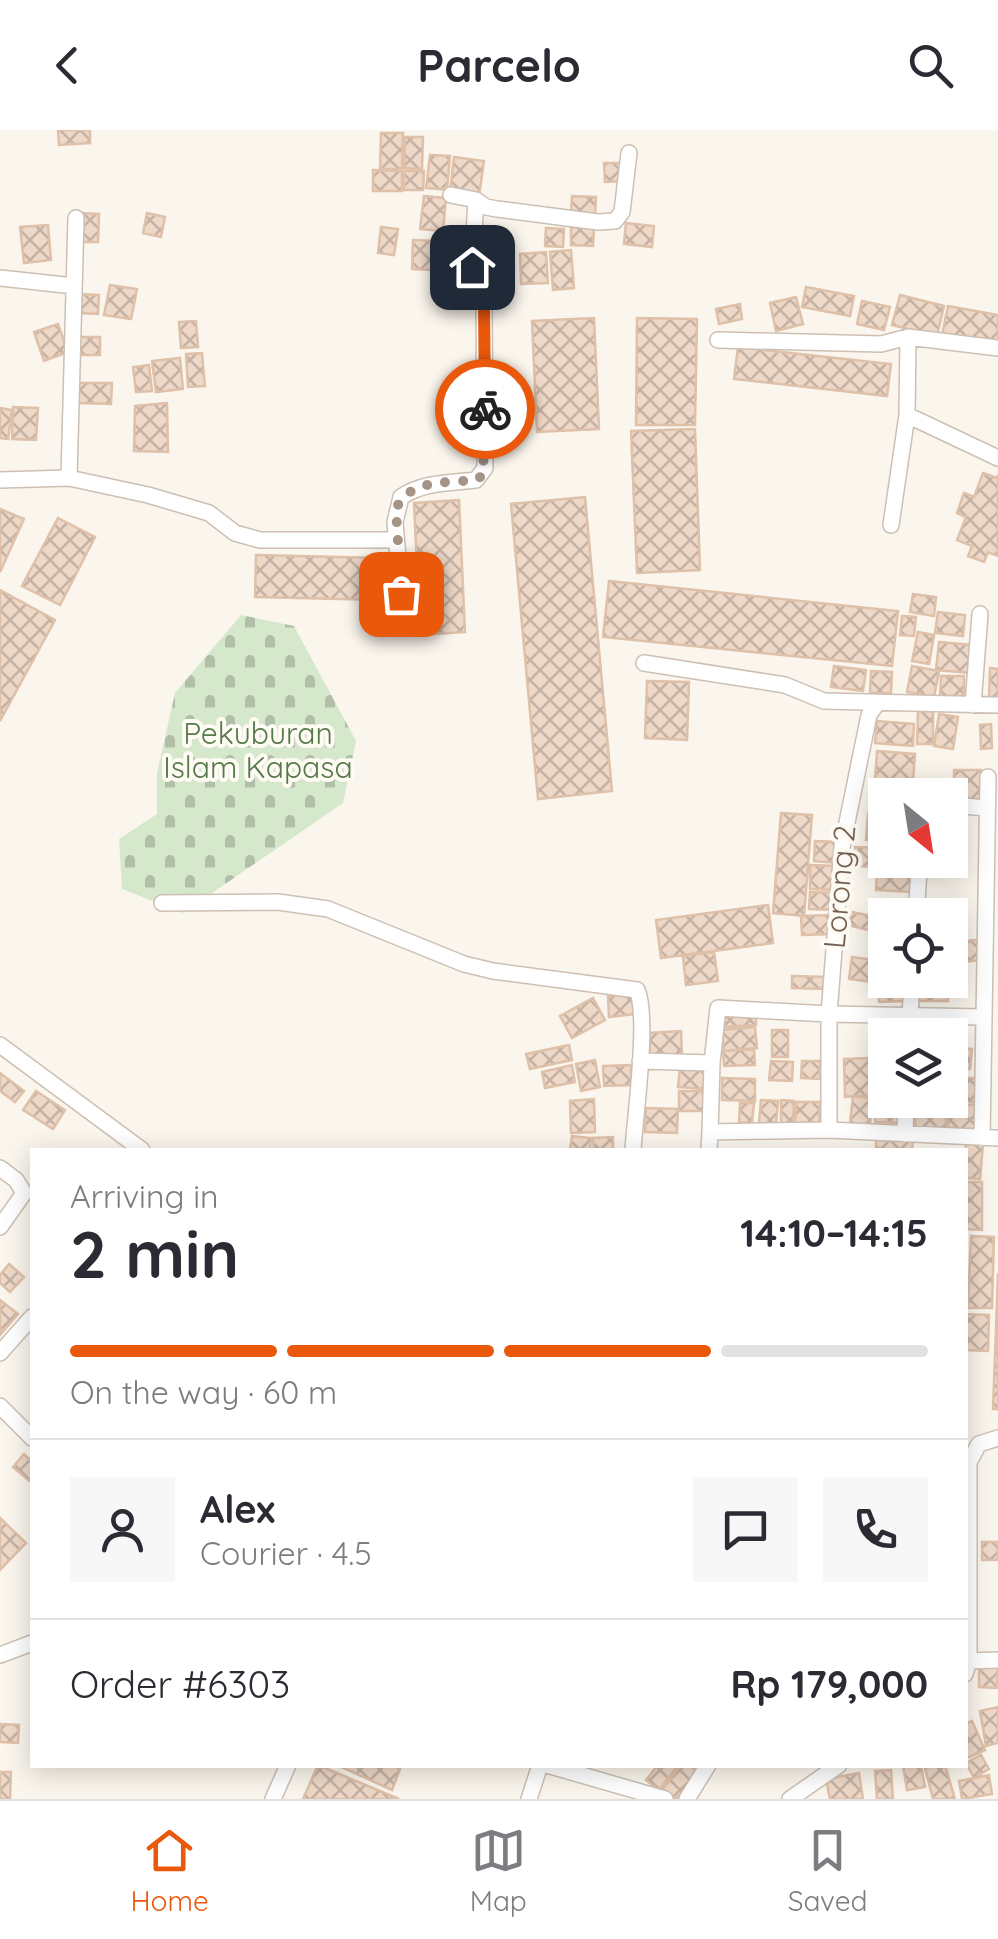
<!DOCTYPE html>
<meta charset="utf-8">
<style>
:root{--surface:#fff;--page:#f7f7f7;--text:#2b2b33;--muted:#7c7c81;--line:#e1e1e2;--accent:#ea580c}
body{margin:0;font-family:Quicksand,sans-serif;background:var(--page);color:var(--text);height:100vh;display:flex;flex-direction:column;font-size:38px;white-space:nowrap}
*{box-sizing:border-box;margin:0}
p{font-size:32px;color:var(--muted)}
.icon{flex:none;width:55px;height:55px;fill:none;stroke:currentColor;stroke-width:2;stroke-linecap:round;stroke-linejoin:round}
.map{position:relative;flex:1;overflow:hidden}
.sheet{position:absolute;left:30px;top:1018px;width:938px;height:620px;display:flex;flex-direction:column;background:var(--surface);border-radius:0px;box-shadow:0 5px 25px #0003}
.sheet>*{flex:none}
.needle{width:65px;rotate:150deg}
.fabs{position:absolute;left:868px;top:648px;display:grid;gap:20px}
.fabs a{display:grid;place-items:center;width:100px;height:100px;border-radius:0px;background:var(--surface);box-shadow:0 5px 25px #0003;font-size:50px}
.pin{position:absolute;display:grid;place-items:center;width:85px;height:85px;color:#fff;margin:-42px;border-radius:20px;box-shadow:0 5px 15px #0006}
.courier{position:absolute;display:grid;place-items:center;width:100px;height:100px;margin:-50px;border:8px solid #ea580c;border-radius:50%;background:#fff;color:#222;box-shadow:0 2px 12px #0007}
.overview em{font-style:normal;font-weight:800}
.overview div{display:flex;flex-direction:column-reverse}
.overview{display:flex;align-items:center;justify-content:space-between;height:170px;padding:0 40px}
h1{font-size:65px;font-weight:800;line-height:75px}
.bar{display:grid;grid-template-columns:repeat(4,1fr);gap:15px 10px;align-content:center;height:120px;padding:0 40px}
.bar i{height:12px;border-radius:8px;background:var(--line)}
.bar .current{background:var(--accent)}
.bar p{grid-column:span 4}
.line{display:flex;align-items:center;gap:25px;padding:0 40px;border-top:2px solid var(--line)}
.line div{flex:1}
.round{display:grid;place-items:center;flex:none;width:105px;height:105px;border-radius:0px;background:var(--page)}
header{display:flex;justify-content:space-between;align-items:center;height:130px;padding:0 40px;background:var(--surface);font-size:45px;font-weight:800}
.tabs{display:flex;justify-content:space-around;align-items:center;height:140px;border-top:2px solid var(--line);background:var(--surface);font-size:28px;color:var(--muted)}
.tabs a{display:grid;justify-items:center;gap:5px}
.tabs .current{color:var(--accent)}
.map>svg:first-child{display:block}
</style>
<header><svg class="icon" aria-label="back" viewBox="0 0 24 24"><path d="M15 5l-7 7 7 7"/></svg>Parcelo<svg class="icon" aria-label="search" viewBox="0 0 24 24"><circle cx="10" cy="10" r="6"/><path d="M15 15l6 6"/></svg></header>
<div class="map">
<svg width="998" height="1669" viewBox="0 0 998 1669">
<defs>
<pattern id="cemetery-stones" width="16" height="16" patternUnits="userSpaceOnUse" patternTransform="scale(2.5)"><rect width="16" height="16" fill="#d6e8cc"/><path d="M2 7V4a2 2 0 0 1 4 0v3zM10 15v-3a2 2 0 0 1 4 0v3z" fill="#b2bfa8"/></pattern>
<pattern id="building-cross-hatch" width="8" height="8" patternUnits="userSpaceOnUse" patternTransform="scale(2.5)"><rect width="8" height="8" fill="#eed8c7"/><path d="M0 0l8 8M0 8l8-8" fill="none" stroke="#c5b2a4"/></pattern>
</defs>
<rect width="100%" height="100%" fill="#fbf6ed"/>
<path fill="url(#cemetery-stones)" d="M241,485l53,11 62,115 -13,62 -160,110 -61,-24 -3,-50 38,-25v-41l18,-80z"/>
<path fill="url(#building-cross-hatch)" stroke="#dfc0a9" stroke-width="2.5" d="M58,0h32v13l-31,2z
M381,3h22l-1,36h-22z
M405,7h18l-1,32 -18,-1z
M430,25l20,1 -3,34 -21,-2z
M454,27l30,4 -5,35 -29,-4z
M604,33h19v18l-18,1z
M373,40l29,1v20h-29z
M404,41h20l-1,19h-19z
M424,66l22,2 -3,33 -23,-2z
M572,66l24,1 -1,18 -24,-2z
M78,83l21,1 -1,28h-21z
M147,83l18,4 -4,20 -18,-4z
M626,93l28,3 -2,21 -28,-3z
M48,95l3,35 -27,3 -4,-36z
M381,97l17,2 -4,26 -16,-2z
M571,97l23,1 -1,18 -22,-1z
M546,98l18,1 -1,18 -18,-1z
M413,110l21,1 -1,29 -21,-1z
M450,114l20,2 -3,29 -20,-2z
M571,120l3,38 -21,2 -3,-38z
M546,122l2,31 -27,1 -1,-30z
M110,155l27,4 -6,30 -27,-4z
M806,157l48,9 -4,20 -48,-9z
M77,164l22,1 -1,19 -22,-1z
M900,165l44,11 -7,30 -45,-11z
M796,167l7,27 -27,7 -6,-28z
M862,171l28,6 -6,23 -27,-6z
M740,174l2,15 -23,5 -3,-15z
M948,176l50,9v30l-56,-10z
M594,188l5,111 -62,3 -5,-111z
M637,188l60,1 -2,106h-59z
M196,191l2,26 -17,1 -2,-26z
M58,194l10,28 -24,9 -10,-29z
M78,207h22v18h-22z
M738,217l153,17 -4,32 -153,-17z
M202,223l3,33 -17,1 -2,-33z
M180,228l3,31 -27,3 -4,-31z
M149,235l3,26 -16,1 -3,-25z
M77,253h35l-1,21 -34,-1z
M167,273l1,49 -34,-1 1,-45z
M13,277l25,1 -2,32 -24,-1z
M0,278l12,2 -4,29 -8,-1z
M695,299l5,141 -63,3 -6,-142z
M983,343l14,5 1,-3v81l-10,-4 -4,10 -16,-6 4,-10 -15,-6 9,-23 -9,-4 7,-20 10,4z
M585,367l27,294 -74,8 -27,-295z
M459,370l6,132 -45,3 -6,-132z
M0,379l24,10 -24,53z
M58,388l37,19 -35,68 -38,-19z
M256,425l125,3 -2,42 -124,-3z
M609,451l289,30 -6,55 -289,-29z
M0,460l55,30 -55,101z
M913,464l23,3 -2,19 -24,-4z
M938,482l27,3 -2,21 -28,-3z
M902,486l14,1 -2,19 -14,-1z
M918,502l16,3 -5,29 -17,-3z
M939,512l33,3 -2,28 -34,-3z
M834,536l32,4 -3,21 -32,-4z
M912,536l27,5 -5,26 -27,-5z
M990,538l8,1v29h-9z
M871,541l21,1 -1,21h-21z
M941,546h23v20h-24z
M647,551l42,1 -2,58 -42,-2z
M918,581h15v33h-16z
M939,584l19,3 -5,32 -19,-3z
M877,591l37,3 -1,22 -38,-3z
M991,594l1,24 -11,1 -1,-24z
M877,621l38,3 -2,28 -38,-2z
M954,640h27v29l-27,1z
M781,683l31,2 -8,101 -31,-3z
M868,684l17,2v26l-19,-2z
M815,711l23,1 -1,21 -23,-2z
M855,717l29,1 -1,19 -29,-1z
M810,735l27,1v24l-27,-1z
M877,740l36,2 -1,20 -36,-2z
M810,762l26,1 -1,17 -26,-1z
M768,775l5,38 -112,15 -5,-38z
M852,782l24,5 -3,14 -25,-6z
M834,785v19l-32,1 -1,-19z
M977,810l2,20 -15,2 -2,-21z
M714,822l4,29 -32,4 -3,-29z
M852,827l23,3 -2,22 -24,-3z
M792,846l36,1 -1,12 -35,-1z
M917,850h31v21h-31z
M879,853h25v18l-25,1z
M634,863l2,21 -27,3 -1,-21z
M593,868l12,22 -33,18 -12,-22z
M756,879v16l-32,2 -1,-16z
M755,897l2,21 -33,3 -2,-21z
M772,900h16v27h-16z
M681,901l1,23 -32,1 -1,-22z
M569,915l3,15 -42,9 -4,-15z
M950,918l22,1 -2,20 -20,-1z
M754,919l1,16 -31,1 -1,-15z
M870,928l2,37 -27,2 -1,-38z
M595,930l5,27 -19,4 -5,-27z
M771,931l22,1 -1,19 -23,-1z
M802,931h18v18l-19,-1z
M572,935l3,17 -30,6 -3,-16z
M631,935v20l-27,1 -1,-20z
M680,938l28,1 -2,20 -28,-2z
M0,943l24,18 -9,11 -15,-11z
M950,946l31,3 -3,24 -28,-3z
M722,948l33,1v22l-33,-1z
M36,961l29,19 -12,19 -30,-19z
M679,961h30v20h-30z
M853,966l20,2 -3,27 -20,-2z
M594,969l1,33 -24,1 -1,-32z
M761,970l17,1 -2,24 -17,-2z
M781,970l13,1 -1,22h-12z
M796,972h24l-1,22h-24z
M740,973h14l-2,20 -13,-1z
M875,975h25v18l-25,-1z
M915,975l31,1v22h-31z
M949,975h31v24h-32z
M646,978l32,1 -1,24 -32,-1z
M572,1006l19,2 -1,12h-20z
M613,1007v13h-19l-1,-12z
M876,1008l37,1 -1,11h-36z
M966,1013l17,1 -3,35 -15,-1z
M966,1052h16v48l-17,-1z
M971,1106l23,1 -2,71h-24z
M9,1134l15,13 -14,15 -10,-9v-8z
M998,1143v136h-5z
M0,1170l18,14 -18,21z
M965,1184l24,1 -1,36 -23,-1z
M24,1324l8,8v21l-19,-16z
M0,1388l26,25 -26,27z
M982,1412h16v18h-16z
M979,1537l19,1 -1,20 -18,-1z
M998,1577v36l-12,3 -6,-35z
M972,1591l13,29 -20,9v-35z
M0,1594l19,1 -1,18 -18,-1z
M981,1625l8,14 -15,9 -8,-15z
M318,1635l81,34h-96z
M337,1635h55l8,4 -8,21z
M658,1635h20l-19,25 -13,-10z
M681,1635h8l10,8 -23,26 -13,-10z
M903,1635h18l4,22 -18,3z
M937,1635h8l10,34h-22l-8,-31z
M891,1640l2,29h-16l-2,-28z
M0,1642h11l-1,27h-10z
M859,1643l4,26h-33l-4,-20z
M989,1645l3,19 -30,5 -3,-18z"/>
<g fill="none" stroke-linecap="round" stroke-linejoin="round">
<g stroke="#cdbfb3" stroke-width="18">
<path id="minor" d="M476,70l10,7 11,2 101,13 17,-1 7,-9 7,-59
M0,148l74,8
M718,210l163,4 27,-7 90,11
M907,285l1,-78
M69,348l7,-260
M0,350l69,-2 79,17 61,18 26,20 25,7h135
M891,395l16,-110 91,43
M401,464l-6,-72 6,-25c22,-15 49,-14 75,-17l9,-12 -1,-166 -12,-35 4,-67 -25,-5
M644,533l141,22 39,16 174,4
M973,575l7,-91
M950,675l37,3
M162,773l116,-1 50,7 136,55 29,7 144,19c12,27 -2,126 -4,160
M916,785l3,-44
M909,905l3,-55
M0,915l142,105
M640,931l72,2
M829,1000v-116l153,3
M710,1002l2,-69 6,-55 111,6 13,-167 27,-132 7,-10
M905,1004l1,-34
M982,1008l6,-361
M709,1020l1,-18 119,-2 169,8
M0,1038l16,12 8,13 -24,34
M0,1223l32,-36
M0,1276l32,32
M0,1525l32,-12
M969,1531l29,-1
M965,1544l4,-13v-199l10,-18 19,-6
M547,1635l118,34
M273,1669l15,-34
M529,1669l11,-34
M687,1669l21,-34
M790,1669l49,-34"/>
</g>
<use href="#minor" stroke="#fff" stroke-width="15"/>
</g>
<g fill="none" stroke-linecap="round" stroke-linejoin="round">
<path stroke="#a49488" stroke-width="10" stroke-dasharray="0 18" d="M401,464l-5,-85c13,-30 51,-26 80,-29l7,-5 2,-66"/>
<path stroke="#ea580c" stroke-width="12" d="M472,137l12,35 1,107"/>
</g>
<g text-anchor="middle" stroke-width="8" stroke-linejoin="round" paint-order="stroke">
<g font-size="30" fill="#56794a" stroke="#fefaf4">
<text x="258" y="614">Pekuburan<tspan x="258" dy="34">Islam Kapasa</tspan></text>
</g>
<g font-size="30" fill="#755f51" stroke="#fefaf4">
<text transform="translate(840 757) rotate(-85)" y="10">Lorong 2</text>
</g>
</g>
</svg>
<div class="fabs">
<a><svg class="needle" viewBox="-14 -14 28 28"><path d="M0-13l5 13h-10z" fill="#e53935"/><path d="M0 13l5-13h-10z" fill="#7c7c81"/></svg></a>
<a><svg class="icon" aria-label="locate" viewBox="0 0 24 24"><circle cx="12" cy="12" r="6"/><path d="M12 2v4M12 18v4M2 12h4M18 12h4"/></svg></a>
<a><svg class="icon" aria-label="layers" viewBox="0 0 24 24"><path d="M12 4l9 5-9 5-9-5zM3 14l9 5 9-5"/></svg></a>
</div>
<div class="pin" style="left:401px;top:464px;background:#ea580c"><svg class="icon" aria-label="bag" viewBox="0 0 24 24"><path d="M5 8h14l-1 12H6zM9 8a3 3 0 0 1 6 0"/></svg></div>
<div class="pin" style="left:472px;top:137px;background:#1f2937"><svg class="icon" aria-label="home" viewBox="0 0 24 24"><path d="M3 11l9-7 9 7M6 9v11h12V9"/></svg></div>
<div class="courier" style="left:485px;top:279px"><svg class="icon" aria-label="bike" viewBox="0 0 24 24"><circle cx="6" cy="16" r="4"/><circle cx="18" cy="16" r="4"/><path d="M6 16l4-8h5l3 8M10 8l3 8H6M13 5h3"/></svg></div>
<section class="sheet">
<div class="overview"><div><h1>2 min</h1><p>Arriving in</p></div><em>14:10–14:15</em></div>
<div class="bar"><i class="current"></i><i class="current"></i><i class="current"></i><i></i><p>On the way · 60 m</p></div>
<div class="line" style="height:180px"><a class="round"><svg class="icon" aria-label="person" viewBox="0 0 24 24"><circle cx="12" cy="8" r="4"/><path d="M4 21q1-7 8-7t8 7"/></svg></a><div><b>Alex</b><p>Courier · 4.5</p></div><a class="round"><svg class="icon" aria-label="chat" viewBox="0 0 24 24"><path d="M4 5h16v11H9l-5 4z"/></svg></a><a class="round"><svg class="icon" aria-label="phone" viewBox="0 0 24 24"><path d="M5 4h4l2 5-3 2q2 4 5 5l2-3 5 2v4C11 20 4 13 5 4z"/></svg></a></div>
<div class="line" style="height:130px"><div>Order #6303</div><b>Rp 179,000</b></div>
</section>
</div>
<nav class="tabs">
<a class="current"><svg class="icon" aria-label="home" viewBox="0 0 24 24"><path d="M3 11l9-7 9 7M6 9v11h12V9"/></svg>Home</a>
<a><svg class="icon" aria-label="map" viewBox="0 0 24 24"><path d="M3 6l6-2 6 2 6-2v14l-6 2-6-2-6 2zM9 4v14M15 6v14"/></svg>Map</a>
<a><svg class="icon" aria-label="saved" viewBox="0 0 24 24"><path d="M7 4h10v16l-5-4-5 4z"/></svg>Saved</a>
</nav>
